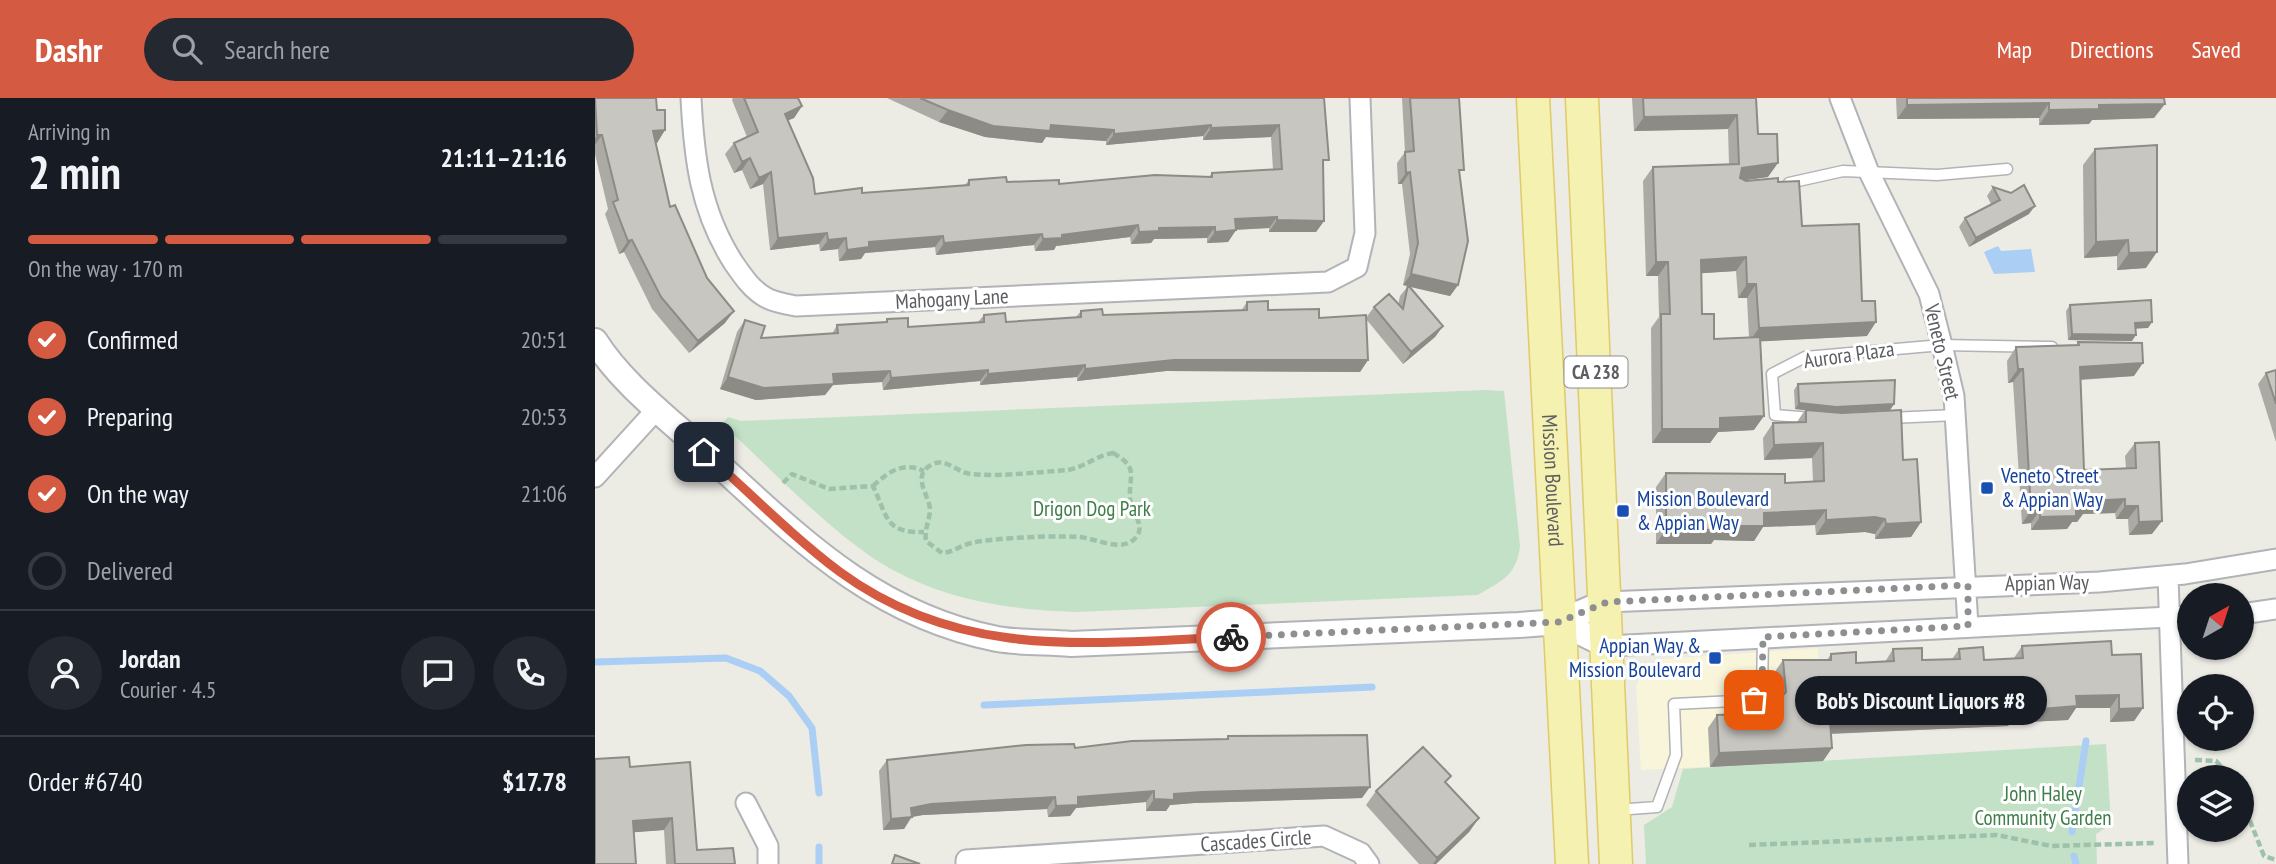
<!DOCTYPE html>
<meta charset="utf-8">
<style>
:root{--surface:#171b24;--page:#242831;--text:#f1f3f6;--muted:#9ea1a6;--line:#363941;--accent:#d45b42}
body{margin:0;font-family:"PT Sans Narrow",sans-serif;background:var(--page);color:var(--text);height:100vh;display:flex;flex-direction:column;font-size:26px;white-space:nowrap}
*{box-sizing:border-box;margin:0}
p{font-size:23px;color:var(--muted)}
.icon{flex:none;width:38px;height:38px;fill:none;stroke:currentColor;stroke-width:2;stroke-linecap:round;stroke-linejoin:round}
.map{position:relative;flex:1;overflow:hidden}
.details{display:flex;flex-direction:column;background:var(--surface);width:595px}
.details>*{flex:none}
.needle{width:46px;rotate:39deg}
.controls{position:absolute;left:1582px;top:485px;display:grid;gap:14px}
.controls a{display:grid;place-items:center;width:77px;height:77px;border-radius:50%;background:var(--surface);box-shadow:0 2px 5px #0004;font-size:35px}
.pin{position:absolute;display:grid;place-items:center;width:60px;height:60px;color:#fff;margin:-30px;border-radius:14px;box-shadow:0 4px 10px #0006}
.courier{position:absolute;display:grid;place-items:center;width:70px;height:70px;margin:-35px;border:5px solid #d45b42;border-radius:50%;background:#fff;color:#222;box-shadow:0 2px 9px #0007}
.bubble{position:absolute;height:49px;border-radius:24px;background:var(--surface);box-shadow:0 2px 5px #0004;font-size:23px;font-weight:700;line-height:49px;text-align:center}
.summary em{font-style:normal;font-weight:700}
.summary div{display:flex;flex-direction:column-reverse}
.summary{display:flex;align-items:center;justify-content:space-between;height:119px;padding:0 28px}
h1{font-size:46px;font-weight:700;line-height:52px}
.bar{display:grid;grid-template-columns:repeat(4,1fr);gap:10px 7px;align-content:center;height:84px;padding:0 28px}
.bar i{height:9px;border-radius:5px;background:var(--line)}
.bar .on{background:var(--accent)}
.bar p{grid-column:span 4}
.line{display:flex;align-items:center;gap:18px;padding:0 28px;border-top:2px solid var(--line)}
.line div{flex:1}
.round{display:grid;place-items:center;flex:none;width:74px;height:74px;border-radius:37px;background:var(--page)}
ol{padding:0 28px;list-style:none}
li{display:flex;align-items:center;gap:21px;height:77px}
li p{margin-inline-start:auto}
li .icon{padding:7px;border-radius:50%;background:var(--accent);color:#fff;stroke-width:4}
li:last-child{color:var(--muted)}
li i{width:38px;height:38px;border:4px solid var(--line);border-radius:50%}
header{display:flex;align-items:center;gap:42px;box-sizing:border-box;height:98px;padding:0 35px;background:var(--accent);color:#fff}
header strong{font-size:33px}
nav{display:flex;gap:38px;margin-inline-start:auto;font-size:24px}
.search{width:490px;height:63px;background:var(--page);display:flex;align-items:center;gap:18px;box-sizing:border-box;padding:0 24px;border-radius:38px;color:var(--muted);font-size:26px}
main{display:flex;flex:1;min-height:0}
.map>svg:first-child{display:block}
</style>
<header>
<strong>Dashr</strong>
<div class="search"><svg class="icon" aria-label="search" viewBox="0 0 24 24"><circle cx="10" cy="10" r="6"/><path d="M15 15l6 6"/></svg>Search here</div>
<nav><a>Map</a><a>Directions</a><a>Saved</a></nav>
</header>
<main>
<section class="details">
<div class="summary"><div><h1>2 min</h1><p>Arriving in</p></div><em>21:11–21:16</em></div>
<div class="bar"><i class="on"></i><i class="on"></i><i class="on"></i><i></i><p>On the way · 170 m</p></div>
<ol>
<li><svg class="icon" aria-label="check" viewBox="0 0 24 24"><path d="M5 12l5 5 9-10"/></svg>Confirmed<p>20:51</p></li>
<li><svg class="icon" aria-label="check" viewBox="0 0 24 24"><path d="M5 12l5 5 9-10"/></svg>Preparing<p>20:53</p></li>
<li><svg class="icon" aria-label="check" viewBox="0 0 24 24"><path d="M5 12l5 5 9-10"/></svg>On the way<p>21:06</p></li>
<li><i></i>Delivered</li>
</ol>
<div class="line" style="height:126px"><a class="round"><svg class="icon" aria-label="person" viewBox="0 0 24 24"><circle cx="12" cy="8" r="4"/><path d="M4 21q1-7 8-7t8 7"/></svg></a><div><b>Jordan</b><p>Courier · 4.5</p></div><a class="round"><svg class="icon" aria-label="chat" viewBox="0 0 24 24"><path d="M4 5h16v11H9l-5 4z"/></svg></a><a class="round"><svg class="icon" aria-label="phone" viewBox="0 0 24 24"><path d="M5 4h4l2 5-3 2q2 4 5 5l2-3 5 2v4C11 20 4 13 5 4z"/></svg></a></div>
<div class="line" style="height:91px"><div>Order #6740</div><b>$17.78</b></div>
</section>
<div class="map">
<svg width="1681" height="766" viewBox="0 0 1681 766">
<rect width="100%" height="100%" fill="#ecebe4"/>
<path fill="#f9f5db" d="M1223,550l6,113 -183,9 -5,-84 8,-18 19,-9z"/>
<path fill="#c3e1c6" d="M890,292l19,1 16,155c-4,31 -18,34 -42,49l-402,17c-64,-2 -127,-11 -185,-43 -56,-31 -120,-101 -169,-145l6,-7 13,4z
M1511,646l5,80 -15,10 1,30h-451l-2,-39 28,-18 11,-38z"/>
<path fill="#abcef5" d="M1403,148l3,5 30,-2 4,23 -41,2 -10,-22z"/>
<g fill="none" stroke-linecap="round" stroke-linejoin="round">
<path stroke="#abcef5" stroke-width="7" d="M0,564l131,-4 34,13 29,25 23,32 7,65
M389,607l388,-18
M1477,734l14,-91
M224,749v17
M1479,758l2,8"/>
<g stroke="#b1b3b7" stroke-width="13">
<path id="service" d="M1194,85l54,-12 94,4 70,-6
M1217,320l-37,-3 -3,-41 33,-17 137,-12 110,2
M1295,320l66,-3
M1021,712l41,-3 19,-52 -2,-51 80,-4 8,-10 1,-53"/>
</g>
<g stroke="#b1b3b7" stroke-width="23">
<path id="minor" d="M96,0c3,60 9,112 42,164 9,13 18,27 32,35 8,5 21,7 31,9l532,-24 29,-15 8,-34 -5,-135
M1245,0l28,72 61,124 13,51 12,51 14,230
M0,379l62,-68
M1573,478l10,288
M1011,504l493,-20 86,-8 91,-15
M1647,516l34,-5
M1013,548l581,-30
M151,705l22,43v18
M371,766v-4l358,-24 37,17 8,11"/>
</g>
<g stroke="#b1b3b7" stroke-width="28">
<path id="tertiary" d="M0,243c27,43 74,78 112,113 90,82 165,160 290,185 24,4 50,3 74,5l448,-19 40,-3 47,-20
M964,524l49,24"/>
</g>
<g stroke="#e0ca69" stroke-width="35">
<g id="primary">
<path id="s1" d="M938,0l39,766"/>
<path d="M987,0l34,766"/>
</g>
</g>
<path stroke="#9dc1aa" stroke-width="4.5" stroke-dasharray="7 3.5" stroke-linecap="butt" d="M518,355c26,15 16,21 17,44 0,15 20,31 2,44 -14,10 -37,-3 -53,-4 -18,-2 -89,1 -107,6 -11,2 -18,9 -30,10l-16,-12c-2,-12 4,-21 4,-32 -1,-14 -19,-33 1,-44 14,-9 26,8 40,9 31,3 66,-2 97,-4 17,-3 27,-14 45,-17z
M188,385l9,-9 37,15 44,-3c15,32 12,47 51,46
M278,388c15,-14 30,-25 51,-15
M1600,662l21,1 15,16
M1647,703l22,55 12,4
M1154,747l248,-10 54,11 105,-3"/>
<use href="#service" stroke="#fff" stroke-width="10"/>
<use href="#minor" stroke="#fff" stroke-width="19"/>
<use href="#tertiary" stroke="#fff" stroke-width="24"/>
<use href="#primary" stroke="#f5f1b0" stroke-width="32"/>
</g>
<path fill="#acaaa5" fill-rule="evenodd" d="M0,0l62,12 8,20 -8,13h-2l15,64 55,116 -36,30 -37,-44 -28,-57 -5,2 -14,-40 3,-5 -13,-55z
M138,0h65l4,8 -8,12 -6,2 27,74 47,-1 103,-8 4,-5 38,2 52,2 150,-7 3,-4 61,-3 -2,-33 -68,3v-4l-97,9v-4l-60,-4 -4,6 -57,-6 -46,-15 -52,-24h437v123l-8,11h-47v-4l-33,2 -8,12 -21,1v-5l-53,1 -3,4 -20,1 -1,-7 -74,9 -2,4 -19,1 -1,-6 -98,10 -1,-8 -70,6 -4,6 -22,2 -1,-12 -18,2 -1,-7 -49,6 -7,-66 -13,5 -8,-19 -8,3 -9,-19 9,-11 13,-6 -15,-37z
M807,0h57l1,78 -2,109 -8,11 -40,-9 33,39 -8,11 -32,27 -37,-45 2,41 -8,12 -194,-1 -89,10v-4l-97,8v-4l-97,9 -1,-8 -49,3 -8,10 -69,5 -36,-11 17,-57 8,-12 16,18 71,-4 5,-9 48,-3 2,-3 21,8 70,-5 6,-7 22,7 70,-5 5,-6 22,4 138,-4 6,-9 21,8 51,8h47l8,-11 24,-2 2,-9 8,-10 -5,-1 7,-31 -8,-70h-4l-1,-21 8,-11z
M1037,0h124l2,36 10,43 -24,3 2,1 32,1 24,44 60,75 5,35 -107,5 -6,89 -36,2 -8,11h-58l-1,-115 8,-11 -1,-41h-12l-3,-95 10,-14 76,-3 -1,-35 -94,2zM1141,173l2,27h9l2,40 -35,1 -12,-25 -1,-41z
M1301,0h268l-10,20 -62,2 -3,4 -50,1v-7l-142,1z
M1500,51l51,119 -29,2v-14l-33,2 -1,-93z
M1398,89l18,6 18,21 -60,33 -10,-20 6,-9 26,-14 -4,-8z
M1475,207l82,17 -4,6h-13l-3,13 -64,-1 -2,-29z
M1483,244l56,34 -53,4 3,90 42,-2 -1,-12 10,-13 17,91 -23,1 -1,-16h-12l-1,-6 -32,1 -6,8h-5l-5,7 -36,1v-7l-9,1 -9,-142 -5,1 -1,-22 9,-14 60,-2z
M1681,272v72l-18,-58 8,-11z
M1203,286l96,20 -4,6 -52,2 65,48 18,62 -10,15 -36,2v-5l-10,-2 -49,3 -1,-10 -52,2 -9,14 -40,-1 -3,4h-55v-57l10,-14 119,10 28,-1 -1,-24 -48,2 -1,-22 10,-15 24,-1 8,-12 -10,-1 -1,-19z
M1427,548l90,9 31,53 -9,13 -24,1v-14h-34l-8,12 -58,3 -2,3 -177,8 1,14 -9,13 -113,6 -2,-39 9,-13 50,-2 9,-11 -2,-29 9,-13h44l4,-6 25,9 29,-1 8,-13 29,11 30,-1 7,-10 25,11 30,-2z
M633,638l134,62 -168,5 -24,2 -4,6h-20v-9l-70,6 -6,8 -22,1 -1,-8 -124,6 -11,2 -8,12 -21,1 -4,-59 8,-11 339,-20z
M35,669l67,83 38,14h-69l-2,-34 -30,2z
M852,685l32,35 -10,14 -33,32h-17l-53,-59 10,-14z"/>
<path fill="#8c8b86" d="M1454,5l-10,15 -142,1 10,-14z
M1570,6l-11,14 -62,2 -3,4 -50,1 10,-15 50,-5z
M207,8l-8,12 -17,7 8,-11z
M353,12l103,15 63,5 -8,11 -60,-4 -4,6 -57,-6 -46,-15z
M1142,17l-9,14 -94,2 10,-14z
M616,27l-8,11 -97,9 8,-11z
M684,27l-8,12 -68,3 8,-12z
M70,32l-8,13h-13l9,-12z
M2,37h5l-7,10v-7z
M155,60l-8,12 -8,3 8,-11z
M1183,65l-10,14 -36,5 10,-14z
M176,74l-8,12 -13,5 9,-11z
M815,74l-8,12h-4l8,-11z
M1440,108l-6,8 -60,33 7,-9z
M682,119l-8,11 -42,2 8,-11z
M682,122l47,1 -8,11h-47z
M543,127l-8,12 -74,9 -2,4 -19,1 8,-12 19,-4z
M620,129l-8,11 -53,1 -3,4 -20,1 8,-12 20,-4z
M641,132l-8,12 -21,1 8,-11z
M232,135l-8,11 -49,6 8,-12z
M447,136l-8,11 -98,10 8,-12z
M348,138l-8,11 -70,6 -4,6 -22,2 8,-11 22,-8z
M251,140l-8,11 -18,2 8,-11z
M37,142l-8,12 -5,2 9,-13z
M1533,142l-11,16 -33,2 12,-16z
M1562,154l-11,16 -29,2 12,-17z
M1151,159l-10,14 -45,3 10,-14z
M1061,164h12l-10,14h-12z
M816,176l47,11 -8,11 -47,-11z
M1152,186h9l-9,14h-9z
M139,213l-9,12 -36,30 9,-12z
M1281,224l-9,14 -118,6 10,-14z
M1557,224l-4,6 -17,1 4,-6z
M848,228l-8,11 -32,27 8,-12z
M1477,236l64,1 -4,6 -64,-1z
M579,262h194l-8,12 -194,-1 -89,10 8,-12z
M1548,265l-9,13 -63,4 9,-13z
M490,267l-8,12 -97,8 8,-11z
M1423,271h5l-10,13 -5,1z
M393,272l-8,11 -97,9 8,-12z
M295,273l-8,11 -49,3 -8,10 -69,5 -36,-11 8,-12 105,-3z
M1204,305l95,1 -4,6 -58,3 -37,-4z
M1169,318l-10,14 -36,2 -8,11h-58l10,-14 58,-11z
M1228,345l-11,15 -48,2 10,-15z
M1530,401l-10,14 -32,1 -6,8h-5l-5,7 -36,1 9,-13 36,-8 10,-8z
M1530,408h13l-10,13h-12z
M1231,412l-11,15 -52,2 -9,14 -40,-1 -3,4h-55l10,-15 98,-16z
M1436,412h9l-9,13 -9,1z
M1280,419l10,2 -10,15 -10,-2 -49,3 10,-15z
M1567,423l-10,13 -23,1 10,-13z
M1326,424l-10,15 -36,2 11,-15z
M1524,597l-9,13h-34l-8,12 -58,3 -2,3 -187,8 9,-13 246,-25z
M1548,610l-9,13 -24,1 9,-13z
M1237,650l-9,13 -113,6 9,-14z
M775,689l-8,11 -168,5 -24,2 -4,6h-20l8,-12 20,-5 28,-2z
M559,693l-8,11 -70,6 -6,8 -22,1 8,-11 22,-9z
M460,699l-8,12 -124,6 -12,2 -7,12 -21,1 8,-11 20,-11 20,-4z
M77,720l-8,12 -39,3 8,-12z
M884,720l-10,14 -33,32h-3l4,-6z"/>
<path fill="#c8c6c0" stroke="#8c8b86" stroke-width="2" d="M0,0h61l1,12h8v20l-12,1 17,76 5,-2 32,73 27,33 -36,30 -37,-44 -29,-57 -4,1 -15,-39 5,-2 -16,-65h-5z
M149,0h54l4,8 -17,8 28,64 2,16 47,-6v5l107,-8v-5l37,-3 1,5 52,-2v4l96,-9 57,2v-4l70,-4 -3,-44 -68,3v-3l-97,9v-4l-63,-5 -1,6 -57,-5 -45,-16 -28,-12h404l5,62h-6l1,61 -47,-1v-3l-42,2 1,11 -21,2v-5l-56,1v3l-20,1 -1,-7 -76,10v3l-19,1 -1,-5 -98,9 -1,-7 -74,6v5l-22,3 -1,-12 -18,2 -1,-7 -49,5 -7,-66 -12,6 -9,-20 -8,4 -8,-19 24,-11z
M815,0h49l5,72h-5l9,71 -10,44 -47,-11 7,-31 -8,-71 -4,1 -1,-21 9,-1z
M1048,0h113l2,36h19l1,29 -36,5 -2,10 6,3 32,-3v4l21,-1 3,45 57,-2 3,77h13l1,21 -117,6 -3,-44h-9l-1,-27 -45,3 1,54h12v25l46,-2 4,79 -44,2v11h-58l-1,-115h9l-2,-52h-12l-3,-95 86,-3 -2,-49 -93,2z
M1312,0h257l1,6 -66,1v4l-50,1v-7l-142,2z
M1562,47v107l-28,1 -1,-13 -32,2 -1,-93z
M1429,87l11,21 -59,32 -11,-20 35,-18 -7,-13 18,6z
M813,187l35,41 -32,26 -37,-45 15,-13 14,15z
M1556,202l1,22 -17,1 1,12 -64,-1 -2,-29z
M673,203v9l51,-1v9l47,-3 2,45h-194l-89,9v-4l-97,9v-4l-97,8 -1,-7 -57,3 1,10 -70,4 -36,-11 17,-57 20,6 -4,12 77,-5 -1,-8 50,-3v-3l21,-1v9l76,-5v-7l21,-2 1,9 75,-5v-6l21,-2 1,6 144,-5v-8z
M1483,244l64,1 1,20 -63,4 4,103 52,-2 -1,-25 24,-1 3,79 -23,1 -1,-16h-13v-7l-39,2v8h-10v7l-36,1v-7h-9l-8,-141h-5l-2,-22 63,-2z
M1681,272v34l-10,-31z
M1300,282l-1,24 -58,3 -37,-4 -1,-19z
M1211,312l36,3 59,-3 2,50 14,-1 4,63 -35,2 -1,-5 -10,-2 -49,3v-10l-62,3v13h-42v4l-56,-1v-56l119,1v9l39,-2 -1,-38 -49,2 -1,-22 33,-1z
M1516,543l1,14 29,-1 2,54 -24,1v-14l-43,1 1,10 -60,5v2l-187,8 2,27 -113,5 -2,-38 50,-2 19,-21 -3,-32h48v-6l25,-2v11l38,-2 -1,-12 29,-1v12l38,-1 -1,-10 24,-2 1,13 39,-2 -1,-12z
M772,637l3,52 -168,5 -28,2v6l-20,-1v-8l-76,6v8l-22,1 -1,-9 -124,7 -20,4 1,9 -21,2 -4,-59 139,-15 48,-1 1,4 57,-7 96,-2v-3z
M828,649l28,29 -6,6 34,36 -42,40 -61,-67z
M34,659l1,10 60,-5 7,88 36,-2 2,16h-60l-3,-46 -39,3 3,43h-41v-105z
M300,757l25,9h-28z"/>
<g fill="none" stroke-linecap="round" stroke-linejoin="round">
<path stroke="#8e8f90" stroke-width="7" stroke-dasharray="0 12.6" d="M636,539l328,-15 48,-20 361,-17v41l-205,11 -1,53 -8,10"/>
<path stroke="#d45b42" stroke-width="9" d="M109,354c45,40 88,84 136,120 122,89 250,71 391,65"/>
</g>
<g fill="#1a4fb4" stroke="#fff" stroke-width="2.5">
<rect x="1385" y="383" width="14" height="14" rx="3.5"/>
<rect x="1021" y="406" width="14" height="14" rx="3.5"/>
<rect x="1113" y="553" width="14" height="14" rx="3.5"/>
</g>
<g text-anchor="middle" stroke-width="6" stroke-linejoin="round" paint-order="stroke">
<rect fill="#fff" stroke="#8d8e91" stroke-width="2" x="969.5" y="258.5" width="63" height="31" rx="5"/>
<g font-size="19" font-weight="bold" fill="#5c5e62">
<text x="1001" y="281">CA 238</text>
</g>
<g font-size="21" fill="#5c5e62" stroke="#fff">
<text transform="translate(357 201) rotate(-3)" y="7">Mahogany Lane</text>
<text transform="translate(1347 254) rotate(77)" y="7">Veneto Street</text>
<text transform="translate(1254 257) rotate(-8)" y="7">Aurora Plaza</text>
<text dy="7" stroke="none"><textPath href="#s1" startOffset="383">Mission Boulevard</textPath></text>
<text transform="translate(1452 485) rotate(-1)" y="7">Appian Way</text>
<text transform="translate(661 743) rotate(-4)" y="7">Cascades Circle</text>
</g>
<g font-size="21" fill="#164399" stroke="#fff" text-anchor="start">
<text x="1406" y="385">Veneto Street<tspan x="1406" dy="24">&amp; Appian Way</tspan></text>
<text x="1042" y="408">Mission Boulevard<tspan x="1042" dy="24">&amp; Appian Way</tspan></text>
<text x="1106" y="555" text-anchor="end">Appian Way &amp;<tspan x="1106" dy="24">Mission Boulevard</tspan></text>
</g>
<g font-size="21" fill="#3e7e48" stroke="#fff">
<text x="497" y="418">Drigon Dog Park</text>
<text x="1448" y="703">John Haley<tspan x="1448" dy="24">Community Garden</tspan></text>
</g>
</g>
</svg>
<div class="controls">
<a><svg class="needle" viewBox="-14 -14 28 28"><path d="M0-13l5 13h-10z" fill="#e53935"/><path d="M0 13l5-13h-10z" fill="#9ea1a6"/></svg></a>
<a><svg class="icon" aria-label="locate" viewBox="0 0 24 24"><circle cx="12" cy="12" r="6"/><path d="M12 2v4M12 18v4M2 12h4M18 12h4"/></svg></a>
<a><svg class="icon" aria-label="layers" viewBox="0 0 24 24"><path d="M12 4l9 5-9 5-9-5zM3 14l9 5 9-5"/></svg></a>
</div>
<div class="pin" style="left:1159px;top:602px;background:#ea580c"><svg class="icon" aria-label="bag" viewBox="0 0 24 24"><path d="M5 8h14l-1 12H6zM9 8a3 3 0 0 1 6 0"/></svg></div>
<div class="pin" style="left:109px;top:354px;background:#1f2937"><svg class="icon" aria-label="home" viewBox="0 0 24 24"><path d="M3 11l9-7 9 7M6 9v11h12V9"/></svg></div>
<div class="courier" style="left:636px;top:539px"><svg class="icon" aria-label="bike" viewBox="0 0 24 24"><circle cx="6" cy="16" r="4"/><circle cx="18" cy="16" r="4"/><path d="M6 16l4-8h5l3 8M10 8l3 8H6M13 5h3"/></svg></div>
<div class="bubble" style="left:1200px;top:578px;width:252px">Bob's Discount Liquors #8</div>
</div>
</main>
